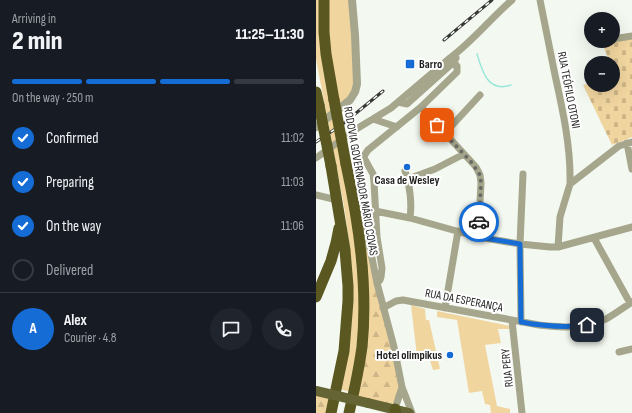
<!DOCTYPE html>
<meta charset="utf-8">
<style>
:root{--surface:#171b24;--page:#20242c;--text:#f1f3f6;--muted:#9ea1a6;--line:#363941;--accent:#166cd5}
body{margin:0;font-family:"Sofia Sans Condensed",sans-serif;background:var(--page);color:var(--text);height:100vh;display:flex;flex-direction:column;font-size:15px;white-space:nowrap}
*{box-sizing:border-box;margin:0}
p{font-size:13px;color:var(--muted)}
.icon{flex:none;width:22px;height:22px;fill:none;stroke:currentColor;stroke-width:2;stroke-linecap:round;stroke-linejoin:round}
.map{position:relative;flex:1;overflow:hidden}
.details{display:flex;flex-direction:column;background:var(--surface);width:316px}
.details>*{flex:none}
.buttons{position:absolute;left:268px;top:12px;display:grid;gap:8px}
.buttons a{display:grid;place-items:center;width:36px;height:36px;border-radius:50%;background:var(--surface);box-shadow:0 4px 16px #0002;font-size:20px}
.pin{position:absolute;display:grid;place-items:center;width:34px;height:34px;color:#fff;margin:-17px;border-radius:8px;box-shadow:0 2px 6px #0006}
.courier{position:absolute;display:grid;place-items:center;width:40px;height:40px;margin:-20px;border:3px solid #166cd5;border-radius:50%;background:#fff;color:#222;box-shadow:0 1px 5px #0007}
.headline em{font-style:normal;font-weight:800}
.headline div{display:flex;flex-direction:column-reverse}
.headline{display:flex;align-items:center;justify-content:space-between;height:68px;padding:0 12px}
h1{font-size:26px;font-weight:800;line-height:30px}
.bar{display:grid;grid-template-columns:repeat(4,1fr);gap:6px 4px;align-content:center;height:48px;padding:0 12px}
.bar i{height:5px;border-radius:3px;background:var(--line)}
.bar .on{background:var(--accent)}
.bar p{grid-column:span 4}
.line{display:flex;align-items:center;gap:10px;padding:0 12px;border-top:1px solid var(--line)}
.line div{flex:1}
.round{display:grid;place-items:center;flex:none;width:42px;height:42px;border-radius:21px;background:var(--page)}
ol{padding:0 12px;list-style:none}
li{display:flex;align-items:center;gap:12px;height:44px}
li p{margin-inline-start:auto}
li .icon{padding:4px;border-radius:50%;background:var(--accent);color:#fff;stroke-width:4}
li:last-child{color:var(--muted)}
li i{width:22px;height:22px;border:2px solid var(--line);border-radius:50%}
main{display:flex;flex:1;min-height:0}
.map>svg:first-child{display:block}
</style>
<main>
<section class="details">
<div class="headline"><div><h1>2 min</h1><p>Arriving in</p></div><em>11:25–11:30</em></div>
<div class="bar"><i class="on"></i><i class="on"></i><i class="on"></i><i></i><p>On the way · 250 m</p></div>
<ol>
<li><svg class="icon" aria-label="check" viewBox="0 0 24 24"><path d="M5 12l5 5 9-10"/></svg>Confirmed<p>11:02</p></li>
<li><svg class="icon" aria-label="check" viewBox="0 0 24 24"><path d="M5 12l5 5 9-10"/></svg>Preparing<p>11:03</p></li>
<li><svg class="icon" aria-label="check" viewBox="0 0 24 24"><path d="M5 12l5 5 9-10"/></svg>On the way<p>11:06</p></li>
<li><i></i>Delivered</li>
</ol>
<div class="line" style="height:72px"><b class="round" style="background:var(--accent);color:#fff">A</b><div><b>Alex</b><p>Courier · 4.8</p></div><a class="round"><svg class="icon" aria-label="chat" viewBox="0 0 24 24"><path d="M4 5h16v11H9l-5 4z"/></svg></a><a class="round"><svg class="icon" aria-label="phone" viewBox="0 0 24 24"><path d="M5 4h4l2 5-3 2q2 4 5 5l2-3 5 2v4C11 20 4 13 5 4z"/></svg></a></div>
</section>
<div class="map">
<svg width="316" height="413" viewBox="0 0 316 413">
<defs>
<pattern id="forest-firs" width="22" height="20" patternUnits="userSpaceOnUse"><rect width="22" height="20" fill="#f1d59f"/><path d="M5 1l3.5 6h-7zM16 11l3.5 6h-7z" fill="#ceb688"/></pattern>
<pattern id="cemetery-stones" width="16" height="16" patternUnits="userSpaceOnUse"><rect width="16" height="16" fill="#f1d59f"/><path d="M2 7V4a2 2 0 0 1 4 0v3zM10 15v-3a2 2 0 0 1 4 0v3z" fill="#ceb688"/></pattern>
</defs>
<rect width="100%" height="100%" fill="#f3f8f0"/>
<path fill="#f1d59f" d="M0,0h5l30,201 11,99 -8,93 -15,-4 13,-92v-26l-3,-29 -5,-36 -28,-147z
M10,0h24l4,43v46l-14,18 -16,-78z
M95,305l14,4 1,11h3l11,49 -7,1 -5,-16 -11,2z
M121,311l73,15v3h-12l3,14 -16,2 12,61 13,3v4h-19l-1,-8 -5,-1 -3,-13 -13,2 -12,-73 -20,-3z"/>
<path fill="url(#forest-firs)" d="M38,198l45,174v23l-6,11 -37,-9 7,-36z
M0,393l18,4 -4,16h-14z"/>
<path fill="url(#cemetery-stones)" d="M316,37v100l-20,8 -29,-60 8,-2v2h22v-7l2,-1 -2,-5v-9h-3l-8,-20c10,-3 20,-4 30,-6z"/>
<g fill="none" stroke-linecap="round" stroke-linejoin="round">
<path stroke="#98e7da" stroke-width="1.5" d="M161,54c5,17 11,39 34,31"/>
<path stroke="#a6a68c" stroke-width="7" d="M224,0c5,25 10,50 15,75 8,36 16,73 15,109
M297,39l19,-3
M282,43l6,-2
M82,102l9,2 47,-42 2,-4
M105,107l55,60 4,8 1,8 -3,54
M57,119l24,8
M129,133l35,-38
M311,143l5,26
M47,156l10,18 1,8 3,55 5,31 -1,9 -1,3 -3,3
M0,158l42,-30 33,-20 59,-50c23,-17 41,-40 62,-58
M89,171c5,14 7,33 5,47
M92,179l27,-10 29,-15
M0,195l21,5
M59,211l35,7 68,19 42,7 30,3h8l74,-20
M278,238l36,65
M242,247l2,-30 10,-33 49,-38 13,-4
M67,308l13,-7 7,-1 136,25c23,2 46,5 67,-6 9,-5 17,-11 26,-17
M129,308l13,-77
M196,321l10,92
M205,322l-1,-78 3,-70
M303,352l13,-3
M79,409l7,-22
M96,413l-10,-26 -8,-40 -17,-64 -6,-30 -9,-32 2,-11 -4,-45 2,-6 6,-9 53,-43 36,-35v-6l-7,-8"/>
<path stroke="#a6a68c" stroke-width="8" d="M0,127l34,-27 5,-8 2,-8 -2,-49 -3,-35"/>
<path stroke="#656434" stroke-width="10" d="M52,403l41,10"/>
<path stroke="#5a5820" stroke-width="11" d="M8,0v32l2,22 8,46
M0,92l3,13
M30,164c13,60 22,122 16,183 -3,22 -8,45 -13,66
M15,166l14,84 3,36v15l-4,50 -13,62
M0,297l15,-36 5,-18 3,-15
M79,409l1,4"/>
<g stroke="#353734" stroke-width="3">
<path id="rail" d="M128,40l48,-40
M0,142l28,-19 39,-32"/>
</g>
<use href="#rail" stroke="#fff" stroke-width="1.5" stroke-dasharray="4.5" stroke-linecap="butt"/>
<path stroke="#656434" stroke-width="10" d="M1,391l51,12"/>
<path stroke="#5a5820" stroke-width="11" d="M18,100l12,64
M3,105l12,61"/>
</g>
<g fill="none" stroke-linecap="round" stroke-linejoin="round">
<path stroke="#686a66" stroke-width="4" stroke-dasharray="0 7.2" d="M121,125l35,38 8,12 1,8 -2,39"/>
<path stroke="#166cd5" stroke-width="5" d="M163,222l-1,15 42,7 1,78c22,4 44,6 66,3"/>
</g>
<g fill="#166cd5" stroke="#fff" stroke-width="1.5">
<rect x="89" y="59" width="10" height="10" rx="2"/>
<circle cx="91" cy="167" r="4"/>
<circle cx="134" cy="355" r="4"/>
</g>
<g text-anchor="middle" stroke-width="4" stroke-linejoin="round" paint-order="stroke">
<g font-size="12" font-weight="bold" fill="#1d1e1c" stroke="#fff" text-anchor="start">
<text x="103" y="68">Barro</text>
<text x="91" y="184" text-anchor="middle">Casa de Wesley</text>
<text x="126" y="359" text-anchor="end">Hotel olimpikus</text>
</g>
<g font-size="12" fill="#1d1e1c" stroke="#fff">
<text transform="translate(253 90) rotate(79)" y="4">RUA TEÓFILO OTONI</text>
<text transform="translate(45 181) rotate(80)" y="4">RODOVIA GOVERNADOR MÁRIO COVAS</text>
<text transform="translate(148 300) rotate(11)" y="4">RUA DA ESPERANÇA</text>
<text transform="translate(191 368) rotate(-96)" y="4">RUA PERY</text>
</g>
</g>
</svg>
<div class="buttons">
<a>+</a>
<a>−</a>
</div>
<div class="pin" style="left:121px;top:125px;background:#ea580c"><svg class="icon" aria-label="bag" viewBox="0 0 24 24"><path d="M5 8h14l-1 12H6zM9 8a3 3 0 0 1 6 0"/></svg></div>
<div class="pin" style="left:271px;top:325px;background:#1f2937"><svg class="icon" aria-label="home" viewBox="0 0 24 24"><path d="M3 11l9-7 9 7M6 9v11h12V9"/></svg></div>
<div class="courier" style="left:163px;top:222px"><svg class="icon" aria-label="car" viewBox="0 0 24 24"><path d="M5 17H2v-5l4-1 3-4h7l3 4 3 1v5h-3M9 17h6M6 11h13"/><circle cx="7" cy="17" r="2"/><circle cx="17" cy="17" r="2"/></svg></div>
</div>
</main>
